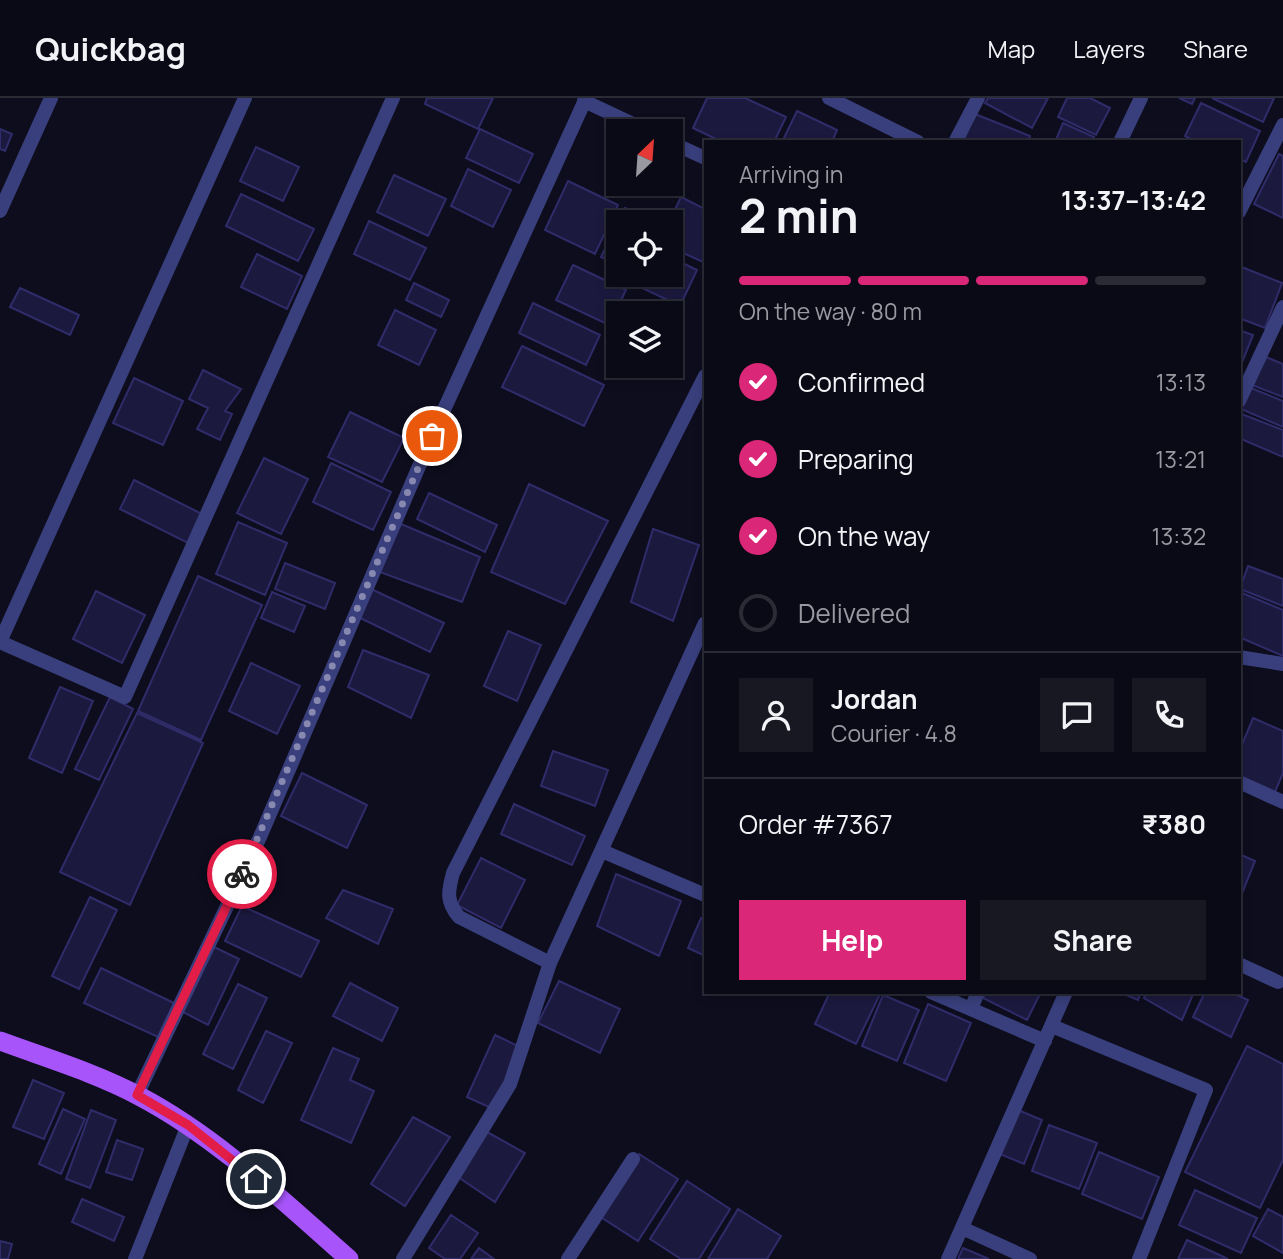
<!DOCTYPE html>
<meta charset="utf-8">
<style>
:root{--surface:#0a0a16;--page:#181823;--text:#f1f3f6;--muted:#999aa1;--line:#2a2b35;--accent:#db2777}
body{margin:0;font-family:Manrope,sans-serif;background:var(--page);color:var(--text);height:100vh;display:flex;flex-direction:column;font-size:26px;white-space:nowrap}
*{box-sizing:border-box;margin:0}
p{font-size:23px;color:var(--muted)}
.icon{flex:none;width:38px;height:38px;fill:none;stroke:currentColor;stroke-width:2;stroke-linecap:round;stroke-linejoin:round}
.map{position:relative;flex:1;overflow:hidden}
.panel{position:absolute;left:704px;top:42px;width:537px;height:854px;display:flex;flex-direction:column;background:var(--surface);border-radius:0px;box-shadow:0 4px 10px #0003,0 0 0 2px var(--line)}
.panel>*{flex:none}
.needle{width:46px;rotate:25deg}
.controls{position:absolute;left:606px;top:21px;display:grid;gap:14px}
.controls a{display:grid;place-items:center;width:77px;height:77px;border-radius:0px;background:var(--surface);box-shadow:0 4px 10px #0003,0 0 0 2px var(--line);font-size:35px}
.pin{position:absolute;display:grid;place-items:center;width:60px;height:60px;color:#fff;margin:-30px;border:4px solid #fff;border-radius:50%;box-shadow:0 2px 7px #0007}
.courier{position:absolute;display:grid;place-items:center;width:70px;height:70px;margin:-35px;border:5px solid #e11d48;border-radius:50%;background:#fff;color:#222;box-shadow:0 2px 9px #0007}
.headline em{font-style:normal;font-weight:700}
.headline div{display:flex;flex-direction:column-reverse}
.headline{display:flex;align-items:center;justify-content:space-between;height:119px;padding:0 35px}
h1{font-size:46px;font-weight:700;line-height:52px}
.bar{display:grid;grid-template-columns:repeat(4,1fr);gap:10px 7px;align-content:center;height:84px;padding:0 35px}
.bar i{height:9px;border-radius:5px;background:var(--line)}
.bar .current{background:var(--accent)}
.bar p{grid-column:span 4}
.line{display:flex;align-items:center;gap:18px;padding:0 35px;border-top:2px solid var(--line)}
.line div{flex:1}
.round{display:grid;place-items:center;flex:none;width:74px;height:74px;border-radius:0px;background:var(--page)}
ol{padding:0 35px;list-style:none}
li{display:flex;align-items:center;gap:21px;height:77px}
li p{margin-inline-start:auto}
li .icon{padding:7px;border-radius:50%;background:var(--accent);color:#fff;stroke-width:4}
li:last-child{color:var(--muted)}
li i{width:38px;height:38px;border:4px solid var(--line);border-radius:50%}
.cta{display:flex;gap:14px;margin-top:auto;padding:14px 35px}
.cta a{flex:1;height:80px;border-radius:0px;background:var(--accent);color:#fff;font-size:28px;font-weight:700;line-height:80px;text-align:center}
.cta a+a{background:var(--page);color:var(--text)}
header{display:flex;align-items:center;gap:42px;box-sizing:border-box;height:98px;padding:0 35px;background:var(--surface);border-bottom:2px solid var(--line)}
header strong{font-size:33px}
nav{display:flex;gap:38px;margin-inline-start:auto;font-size:24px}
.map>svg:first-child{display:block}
</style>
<header>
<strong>Quickbag</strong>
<nav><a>Map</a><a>Layers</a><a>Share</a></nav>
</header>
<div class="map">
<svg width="1283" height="1161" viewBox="0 0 1283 1161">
<rect width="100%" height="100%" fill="#0d0d1e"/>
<path fill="#1c193f" stroke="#302c6a" stroke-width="2" d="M427,0h66l-15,31 -53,-25z
M707,0h38l41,19 -12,25h-52l-29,-14z
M988,0h60l-16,30 -47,-25z
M1067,0h23l20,10 -14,27 -38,-18z
M1179,0h16l-3,6z
M1212,0h62l-11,24z
M1201,5l59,28 -14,31 -7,-3v-17h-42l-12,-6z
M797,13l40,19 -5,12h-50z
M975,16l55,22 -2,6h-65z
M1063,25l31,14 -2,5h-37z
M0,31l12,5 -7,17 -5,-2z
M480,31l53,25 -14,29 -53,-25z
M256,49l43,20 -16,34 -43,-20z
M1279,56l4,2v62l-29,-14z
M468,71l43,21 -18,37 -42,-21z
M394,77l52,24 -18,37 -51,-24z
M568,83l50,24 -23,49 -50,-24z
M241,96l73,35 -16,32 -72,-35z
M681,99l24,12 -2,53 -33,-15 -1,-25z
M625,110l27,13 -34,1v43l-17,-8z
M369,123l57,27 -16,32 -56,-26z
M257,156l45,22 -15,33 -46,-22z
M670,159l27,13 -17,36 -42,-20 6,-11h26z
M573,167l53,25 -17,35 -53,-25z
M1239,168l43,17 -17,45 -26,-10z
M414,185l35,17 -8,17 -35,-17z
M20,190l59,27 -9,20 -60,-28z
M533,205l67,32 -14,30 -67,-32z
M395,212l41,20 -17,35 -41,-20z
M1239,232l14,5 -14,35z
M522,248l82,39 -20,41 -82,-39z
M1266,259l17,7v33l-31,-12z
M203,272l38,19 -16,22 7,3 -12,26 -23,-11 11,-21 -19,-9z
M134,280l49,23 -20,44 -50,-22z
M1251,290l32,13v26l-42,-18z
M350,314l54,26 -22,44 -54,-25z
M1239,315l44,17v27l-44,-19z
M264,360l44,21 -27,55 -44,-21z
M331,365l60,29 -18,38 -60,-28z
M134,382l70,35 -14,29 -70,-35z
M529,386l79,37 -43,83 -74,-32z
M429,395l68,32 -12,27 -68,-33z
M238,424l49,21 -22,52 -49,-21z
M401,426l79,33 -18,45 -85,-31z
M653,431l46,16 -26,76 -42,-19z
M285,465l50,20 -10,26 -50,-20z
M1248,468l35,13v27l-43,-17z
M198,478l64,29 -61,135 -63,-29z
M369,490l75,35 -14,29 -74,-36z
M96,493l49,24 -23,48 -49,-24z
M272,494l33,14 -11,26 -33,-14z
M1242,495l41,17v46l-44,-19v-36z
M508,533l33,14 -24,56 -33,-15z
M363,552l66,25 -18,43 -63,-31z
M251,565l49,23 -23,48 -48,-23z
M60,589l33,14 -31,72 -33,-15z
M110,599l23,12 -34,71 -24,-11z
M137,615l66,30 -73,162 -70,-33z
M1253,620l30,13v42l-8,19 -36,-15v-25z
M553,653l55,19 -13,36 -54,-20z
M302,675l65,32 -20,43 -66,-32z
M514,706l71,32 -13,29 -71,-31z
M1239,756l16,7 -16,40z
M481,760l44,22 -24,48 -44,-23z
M616,776l65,27 -22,55 -62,-30z
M343,792l50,19 -15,35 -52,-26z
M90,799l27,13 -38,79 -27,-13z
M242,808l77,35 -18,36 -76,-36z
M701,820l4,2v36l-17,-8z
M212,848l27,13 -31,66 -27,-14z
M101,870l73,35 -16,34 -74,-34z
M559,883l61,28 -20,44 -62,-30z
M350,885l48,25 -16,33 -49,-25z
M238,886l29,14 -34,71 -30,-15z
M830,894h51l-25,52 -41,-20z
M986,894h55l-14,28 -44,-22z
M1119,894h22l-3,8z
M1147,894h47l-12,28 -38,-22z
M1205,894h25l18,8 -17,37 -38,-20z
M883,897l36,15 -22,51 -35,-15z
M928,906l43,19 -25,58 -42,-18z
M266,933l26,12 -29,60 -25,-13z
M495,937l25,12 -27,62 -26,-12z
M1247,948l36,18v96l-23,48 -75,-36z
M333,950l26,11 -9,21 24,11 -23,52 -50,-23z
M33,982l31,13 -20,46 -31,-12z
M63,1011l22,10 -24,55 -22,-10z
M91,1012l25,10 -26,68 -24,-9z
M1018,1012l24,10 -18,44 -24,-10z
M413,1019l37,20 -45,69 -34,-22z
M1049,1027l48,18 -18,46 -47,-18z
M487,1034l38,21 -30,49 -37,-25z
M117,1042l26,9 -11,31 -26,-8z
M1099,1054l60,25 -17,42 -60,-25z
M639,1056l39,25 -40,62 -39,-25z
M687,1083l43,28 -31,50h-18l-31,-20z
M1195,1092l62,28 -16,35 -62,-28z
M82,1101l42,18 -10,24 -42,-19z
M738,1111l43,27 -14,23h-59z
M1268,1111l15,8v36l-30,-17z
M451,1117l27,18 -18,26h-15l-16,-11z
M1187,1142l41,19h-50z
M0,1143l12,3 -4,15h-8z
M479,1150l15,11h-23z
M963,1150l26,11h-31z"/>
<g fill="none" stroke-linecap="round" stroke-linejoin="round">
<path stroke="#393f7c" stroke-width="14" d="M245,0l-245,544 125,55 268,-599
M829,0l89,44
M584,3l64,30
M670,44l35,16
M955,44l23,-44
M1120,44l21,-44
M0,113l51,-113
M1239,114l44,-87
M1239,303l44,-94
M1239,559l44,7
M1239,684l44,20
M602,753l103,44
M550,865l-91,-46c-13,-15 -11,-26 -6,-44l252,-497
M1239,866l39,18
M931,894l114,49
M971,911l7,-17
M1052,928l154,64 -67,169
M137,997l123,-258 172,-401 154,-338
M962,1130l68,31
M135,1161l53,-134
M403,1161l107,-175 40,-121 155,-340
M568,1161l65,-100
M948,1161l118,-267"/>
<path stroke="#a755fb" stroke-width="19" d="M0,943c46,17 96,32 139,55 78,41 144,105 210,163"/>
</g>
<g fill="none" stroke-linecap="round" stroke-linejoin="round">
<path stroke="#8889b0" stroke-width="7" stroke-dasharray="0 12.6" d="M242,776l190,-438"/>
<path stroke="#e11d48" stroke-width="9" d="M242,776l-105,221 51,30 68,54"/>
</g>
</svg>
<div class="controls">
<a><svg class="needle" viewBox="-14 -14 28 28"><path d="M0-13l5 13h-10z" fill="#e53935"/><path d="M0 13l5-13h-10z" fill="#999aa1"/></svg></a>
<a><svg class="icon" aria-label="locate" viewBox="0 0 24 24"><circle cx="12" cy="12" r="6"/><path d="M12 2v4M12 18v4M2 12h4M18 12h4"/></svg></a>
<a><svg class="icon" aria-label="layers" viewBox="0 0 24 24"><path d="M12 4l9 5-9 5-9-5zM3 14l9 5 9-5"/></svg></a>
</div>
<div class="pin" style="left:432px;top:338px;background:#ea580c"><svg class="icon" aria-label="bag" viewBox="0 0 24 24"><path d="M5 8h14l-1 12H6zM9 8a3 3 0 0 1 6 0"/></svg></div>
<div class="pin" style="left:256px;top:1081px;background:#1f2937"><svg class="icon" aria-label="home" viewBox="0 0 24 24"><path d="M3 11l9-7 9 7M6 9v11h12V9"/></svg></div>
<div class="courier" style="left:242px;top:776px"><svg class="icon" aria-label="bike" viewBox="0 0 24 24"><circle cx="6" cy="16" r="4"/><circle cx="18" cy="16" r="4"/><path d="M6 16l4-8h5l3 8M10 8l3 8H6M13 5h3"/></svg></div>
<section class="panel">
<div class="headline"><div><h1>2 min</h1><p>Arriving in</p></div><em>13:37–13:42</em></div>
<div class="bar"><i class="current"></i><i class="current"></i><i class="current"></i><i></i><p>On the way · 80 m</p></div>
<ol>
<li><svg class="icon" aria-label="check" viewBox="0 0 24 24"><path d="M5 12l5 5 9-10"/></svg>Confirmed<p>13:13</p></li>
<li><svg class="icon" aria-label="check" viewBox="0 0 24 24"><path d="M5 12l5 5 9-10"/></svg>Preparing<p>13:21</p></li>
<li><svg class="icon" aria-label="check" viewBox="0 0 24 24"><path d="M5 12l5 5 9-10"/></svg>On the way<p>13:32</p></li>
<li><i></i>Delivered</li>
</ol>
<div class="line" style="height:126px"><a class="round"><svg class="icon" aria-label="person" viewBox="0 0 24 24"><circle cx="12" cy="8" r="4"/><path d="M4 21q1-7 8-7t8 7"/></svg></a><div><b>Jordan</b><p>Courier · 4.8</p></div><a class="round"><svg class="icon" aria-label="chat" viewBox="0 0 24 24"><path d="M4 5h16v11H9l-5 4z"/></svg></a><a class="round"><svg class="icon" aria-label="phone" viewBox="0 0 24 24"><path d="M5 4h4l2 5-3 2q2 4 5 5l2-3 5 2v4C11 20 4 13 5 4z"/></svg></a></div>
<div class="line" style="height:91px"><div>Order #7367</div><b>₹380</b></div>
<div class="cta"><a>Help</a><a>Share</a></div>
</section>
</div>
